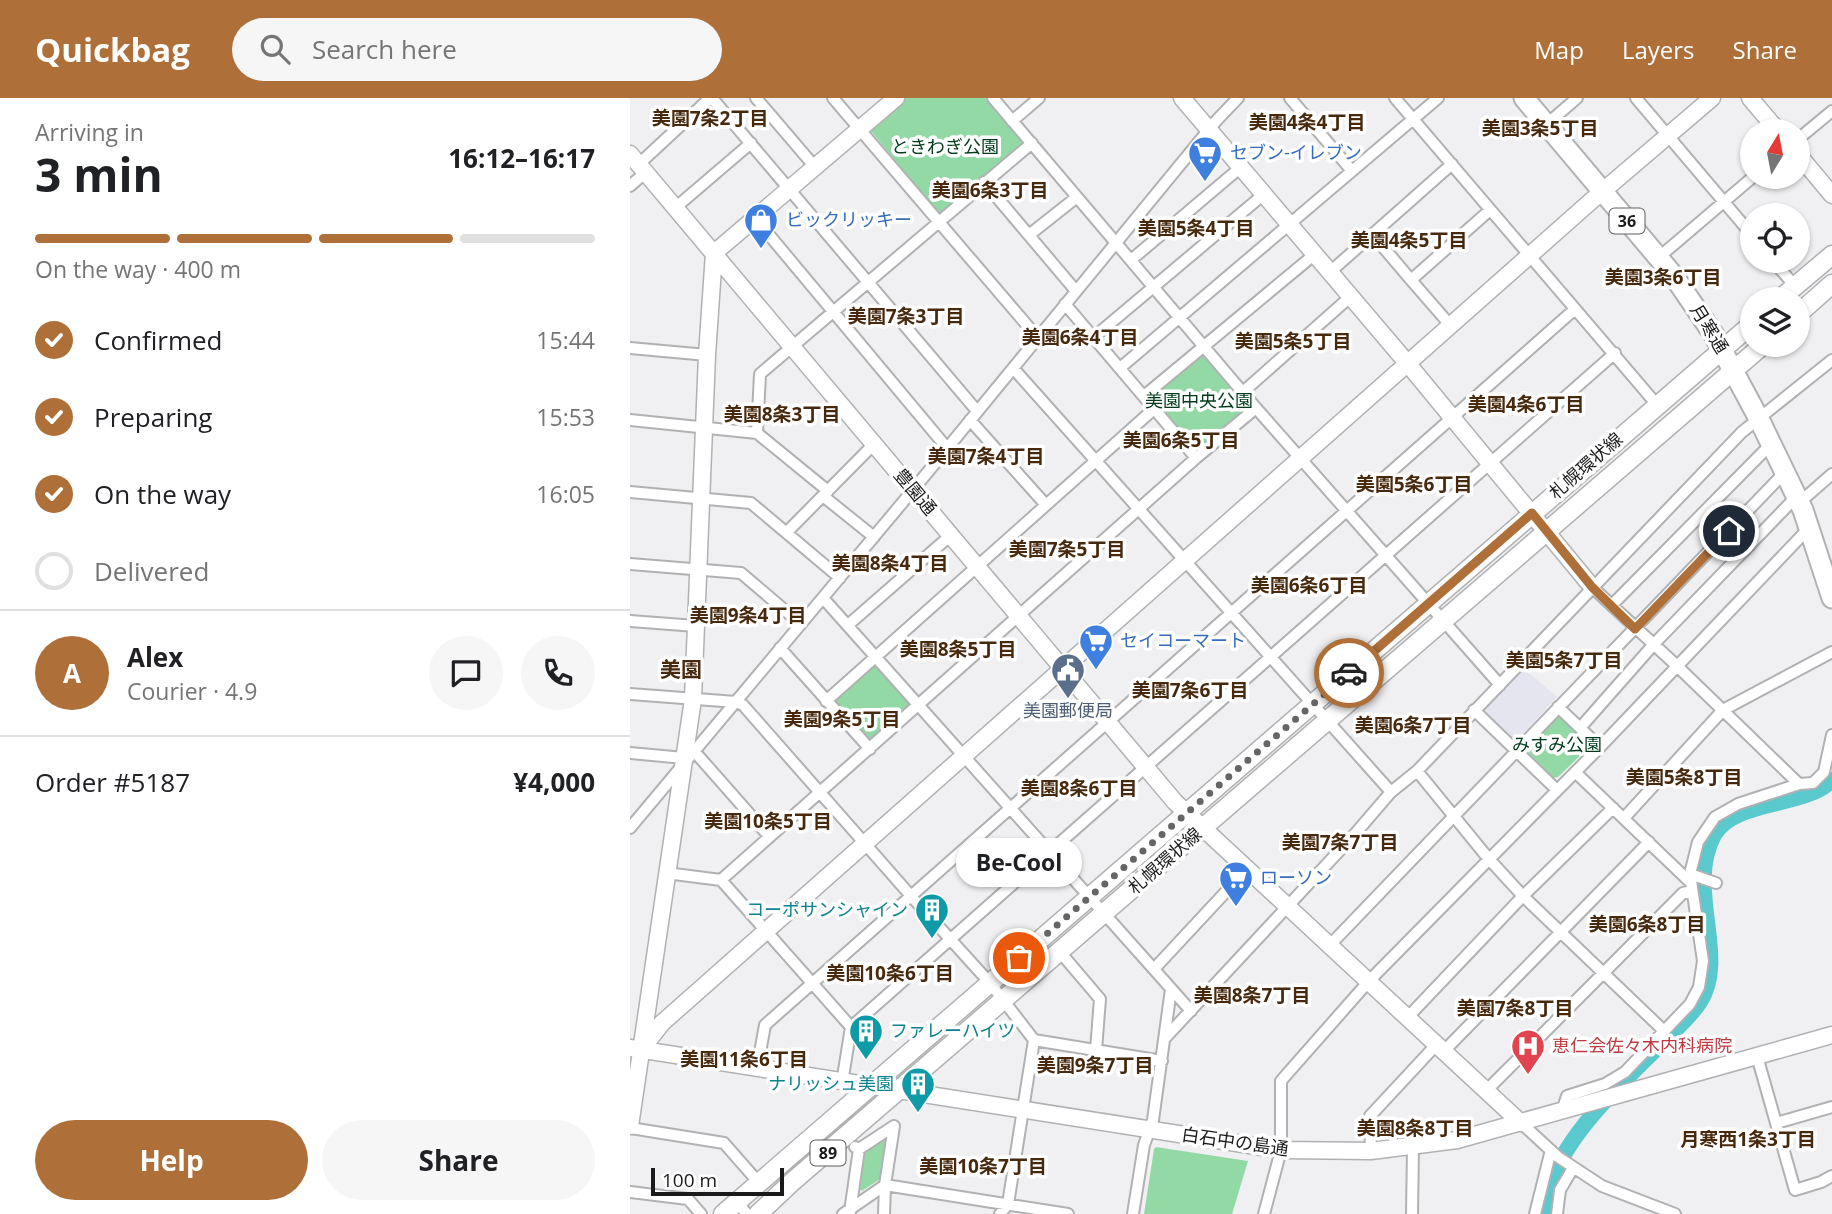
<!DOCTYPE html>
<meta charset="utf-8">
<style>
:root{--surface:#fff;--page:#f6f6f6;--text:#202124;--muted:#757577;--line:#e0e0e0;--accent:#af6f38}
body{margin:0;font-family:"Open Sans","Noto Sans JP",sans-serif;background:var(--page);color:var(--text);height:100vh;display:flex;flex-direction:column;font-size:26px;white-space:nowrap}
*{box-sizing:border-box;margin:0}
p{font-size:23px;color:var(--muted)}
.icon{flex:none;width:38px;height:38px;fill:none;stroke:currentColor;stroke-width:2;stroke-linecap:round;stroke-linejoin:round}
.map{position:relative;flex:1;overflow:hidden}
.sheet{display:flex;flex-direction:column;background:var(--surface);width:630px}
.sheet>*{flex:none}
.needle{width:46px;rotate:10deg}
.fabs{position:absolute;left:1110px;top:21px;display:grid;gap:14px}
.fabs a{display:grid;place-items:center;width:70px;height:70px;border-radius:50%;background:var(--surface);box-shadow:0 2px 5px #0004;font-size:35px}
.scale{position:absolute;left:21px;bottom:18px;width:133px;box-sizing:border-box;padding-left:7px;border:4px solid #1a1a1b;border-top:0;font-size:19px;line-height:24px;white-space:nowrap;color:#1a1a1b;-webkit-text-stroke:5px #fff;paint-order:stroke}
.pin{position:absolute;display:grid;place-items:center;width:60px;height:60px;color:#fff;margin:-30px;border:4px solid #fff;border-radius:50%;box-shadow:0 2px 7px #0007}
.courier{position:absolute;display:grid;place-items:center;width:70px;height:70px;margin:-35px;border:5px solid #af6f38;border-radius:50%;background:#fff;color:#222;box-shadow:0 2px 9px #0007}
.bubble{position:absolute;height:49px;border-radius:24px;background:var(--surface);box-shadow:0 2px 5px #0004;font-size:23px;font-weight:700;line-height:49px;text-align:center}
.overview em{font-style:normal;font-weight:700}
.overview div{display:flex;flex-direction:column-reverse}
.overview{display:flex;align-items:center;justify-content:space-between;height:119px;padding:0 35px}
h1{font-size:46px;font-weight:700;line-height:52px}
.bar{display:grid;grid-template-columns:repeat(4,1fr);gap:10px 7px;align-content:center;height:84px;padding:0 35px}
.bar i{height:9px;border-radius:5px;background:var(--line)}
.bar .current{background:var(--accent)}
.bar p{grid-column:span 4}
.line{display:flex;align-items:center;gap:18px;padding:0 35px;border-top:2px solid var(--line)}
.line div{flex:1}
.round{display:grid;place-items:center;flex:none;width:74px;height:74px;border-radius:37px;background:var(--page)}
ol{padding:0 35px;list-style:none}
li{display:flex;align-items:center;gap:21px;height:77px}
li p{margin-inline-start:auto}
li .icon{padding:7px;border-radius:50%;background:var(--accent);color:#fff;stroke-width:4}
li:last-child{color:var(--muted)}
li i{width:38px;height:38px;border:4px solid var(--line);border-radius:50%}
.primary-button{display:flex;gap:14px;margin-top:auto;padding:14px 35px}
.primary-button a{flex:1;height:80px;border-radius:42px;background:var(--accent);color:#fff;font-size:28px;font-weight:700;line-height:80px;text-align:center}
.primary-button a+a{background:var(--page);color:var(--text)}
header{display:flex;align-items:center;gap:42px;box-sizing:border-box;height:98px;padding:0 35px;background:var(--accent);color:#fff}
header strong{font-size:33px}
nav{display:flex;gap:38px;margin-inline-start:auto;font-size:24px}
.search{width:490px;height:63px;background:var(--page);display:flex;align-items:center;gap:18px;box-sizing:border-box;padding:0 24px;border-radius:38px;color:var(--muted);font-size:26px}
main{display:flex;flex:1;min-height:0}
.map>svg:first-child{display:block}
</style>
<header>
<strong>Quickbag</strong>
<div class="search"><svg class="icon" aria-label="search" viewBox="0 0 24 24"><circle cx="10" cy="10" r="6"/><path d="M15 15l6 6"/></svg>Search here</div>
<nav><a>Map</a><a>Layers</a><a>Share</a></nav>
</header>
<main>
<section class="sheet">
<div class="overview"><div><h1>3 min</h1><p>Arriving in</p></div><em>16:12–16:17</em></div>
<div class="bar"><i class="current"></i><i class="current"></i><i class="current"></i><i></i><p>On the way · 400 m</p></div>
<ol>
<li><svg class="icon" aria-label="check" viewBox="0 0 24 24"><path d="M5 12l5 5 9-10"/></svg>Confirmed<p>15:44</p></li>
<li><svg class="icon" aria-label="check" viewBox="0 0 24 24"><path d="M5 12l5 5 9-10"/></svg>Preparing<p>15:53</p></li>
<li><svg class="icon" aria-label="check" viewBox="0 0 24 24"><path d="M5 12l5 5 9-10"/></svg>On the way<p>16:05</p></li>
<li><i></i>Delivered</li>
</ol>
<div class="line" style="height:126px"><b class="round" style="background:var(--accent);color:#fff">A</b><div><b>Alex</b><p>Courier · 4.9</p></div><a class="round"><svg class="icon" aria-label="chat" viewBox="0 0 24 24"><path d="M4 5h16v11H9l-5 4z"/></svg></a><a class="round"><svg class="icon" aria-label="phone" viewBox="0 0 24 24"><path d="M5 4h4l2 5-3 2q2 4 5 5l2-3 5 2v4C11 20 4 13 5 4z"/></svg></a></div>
<div class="line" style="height:91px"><div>Order #5187</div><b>¥4,000</b></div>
<div class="primary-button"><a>Help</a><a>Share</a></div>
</section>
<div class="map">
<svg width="1202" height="1116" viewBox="0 0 1202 1116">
<rect width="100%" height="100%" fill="#f0f0f2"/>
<path fill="#e4e5ef" d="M890,567l37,32 -42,45 -34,-32z"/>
<path fill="#93d9a6" d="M273,0h82l37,42 -1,4 -79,69 -5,-2 -66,-80v-5z
M569,256h5l43,50 -1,7 -46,37 -5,-2 -44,-49 1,-4z
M244,567l3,1 32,35v6l-36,33h-5l-35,-40z
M926,617l6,1 27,25 1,5 -32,31 -5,1 -28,-29z
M251,1041h5l3,3 -6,35 -21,14 -5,-4 5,-31z
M526,1049l92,14 -16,53h-88l10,-65z"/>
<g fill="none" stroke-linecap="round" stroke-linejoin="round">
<path stroke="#59c9cd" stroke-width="16" d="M916,1116c3,-12 4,-25 8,-37 13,-43 70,-96 102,-128 14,-15 33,-30 44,-47 29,-46 -15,-113 14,-167 21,-36 91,-27 118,-55"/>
<g stroke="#b0b1b3" stroke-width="14">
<path id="street" d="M82,0l265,313
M126,0l59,69
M203,0l205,240
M660,0l62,73
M765,0l263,308
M1006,0l116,137
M382,23l27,-23
M917,26l30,-26
M1167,42l35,-29
M9,66l71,-66
M354,84l92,109
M0,88l16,-14
M45,110l76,-65
M125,120l192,230
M742,136l39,46
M399,137l48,-38
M1028,160l95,-81
M501,162l110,-93
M1143,163l22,25
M700,174l122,-108
M435,206l131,154
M821,228l-40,-46 79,-70
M464,239l170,-143
M0,250l77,7
M383,270l378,424
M490,270l318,-270
M613,294l107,-95
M514,298l171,-142
M626,310l244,277
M0,322l127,13
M340,322l76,85
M198,393l-71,-58 3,-59 272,-231
M0,394l121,11 89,75
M193,398l51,41
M1170,404l32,-28
M157,434l87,-88
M0,466l111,9 60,51
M962,489l84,78 123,119
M193,500l368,413
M982,507l159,-161
M0,523l66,5
M218,527l103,-90
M150,550l90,101
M0,596l106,8 7,3 168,191 79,87 44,57 -26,164 -8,10
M196,603l329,-293
M928,609l42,40
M844,612l83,80
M950,630l74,-84 143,-148
M64,653l75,85
M0,655l54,5
M787,673l71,87 35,38 140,134
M945,674l115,110
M994,720l99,-108 109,-58
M0,730l283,-338 303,-369 22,-23
M36,775l55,7 475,-422 60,-50 -263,-310
M1060,776l26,9
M91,782l130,147
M699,848l456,-474
M430,854l40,47 -4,51
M524,871l93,-100
M777,920l116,-122 90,-88
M536,939l188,-202 37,-43 26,-21 325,-339 90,-72
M404,942l128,21
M813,954l206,-210
M1127,958l38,134 26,-8 11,-6
M127,971l8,-44 810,-716
M212,985l9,-56 764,-674
M857,992l196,-197 9,-2
M932,1013l5,-15 38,-12 20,-12 65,-68 9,-17 4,-26 -13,-87 8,-32 17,-25 23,-13 61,-20 14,-1 11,-11 8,-37
M891,1025l37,34 44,29 73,28
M1146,1025l56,-16
M0,1030l94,15 35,40
M229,1051l35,-23 -9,59 -1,29
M741,1053l-1,-35 66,-71
M0,1094l58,7 13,15
M107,1104l10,12
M220,1114l9,-63 -4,-2
M213,1116l42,-29 183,29
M503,1116l11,-69 9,-25 18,-131
M634,1116l17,-64v-69l6,-7 82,-93 231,-234 210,-220
M782,1116l1,-67
M905,1116l16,-64
M927,1116l3,-24 13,-22"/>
</g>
<g stroke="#b0b1b3" stroke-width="19">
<path id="secondary" d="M552,0l226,266 184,223
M1120,0l28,33
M1167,55l35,42
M0,56l545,648 346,321
M0,950l651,102 90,1 86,-11 375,-105
M11,952l21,-27 928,-821 122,-104
M0,1028l63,-427 14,-344 7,-102 182,-155"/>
</g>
<g stroke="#b0b1b3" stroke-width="21">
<path id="primary" d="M1150,201l52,-44
M1167,217l35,-31
M93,1116l1029,-890
M128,1116l34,-32 971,-837"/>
</g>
<g stroke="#b0b1b3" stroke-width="23">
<path id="highway" d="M894,0l149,177 41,60 45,84 44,91 29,88"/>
</g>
<use href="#street" stroke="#fff" stroke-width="10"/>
<use href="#secondary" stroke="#fff" stroke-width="16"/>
<use href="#primary" stroke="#fff" stroke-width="18"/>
<use href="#highway" stroke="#fff" stroke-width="19"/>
</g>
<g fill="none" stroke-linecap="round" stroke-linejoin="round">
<path stroke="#656566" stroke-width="7" stroke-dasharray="0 12.6" d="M389,860l330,-285"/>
<path stroke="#af6f38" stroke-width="9" d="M719,575l183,-160 60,74 43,42 94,-98"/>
</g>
<defs>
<g id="supermarket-pin" transform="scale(1.75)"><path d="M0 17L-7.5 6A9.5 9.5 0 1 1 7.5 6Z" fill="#3f7fe0" stroke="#fff"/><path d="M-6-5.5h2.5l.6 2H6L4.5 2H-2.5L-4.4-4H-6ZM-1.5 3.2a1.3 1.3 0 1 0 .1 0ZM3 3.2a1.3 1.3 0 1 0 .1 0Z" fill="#fff"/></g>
<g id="shop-pin" transform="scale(1.75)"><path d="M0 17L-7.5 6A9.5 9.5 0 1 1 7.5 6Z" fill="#3f7fe0" stroke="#fff"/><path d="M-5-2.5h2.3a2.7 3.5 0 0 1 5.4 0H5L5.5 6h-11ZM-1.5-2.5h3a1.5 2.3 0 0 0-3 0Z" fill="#fff"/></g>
<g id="civic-pin" transform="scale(1.75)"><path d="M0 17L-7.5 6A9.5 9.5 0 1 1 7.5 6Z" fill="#5c6f8a" stroke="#fff"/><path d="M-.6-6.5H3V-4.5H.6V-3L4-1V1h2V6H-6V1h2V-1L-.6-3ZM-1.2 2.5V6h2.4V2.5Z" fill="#fff"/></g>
<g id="building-pin" transform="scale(1.75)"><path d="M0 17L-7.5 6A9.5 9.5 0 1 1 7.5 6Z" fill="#0f9aa8" stroke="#fff"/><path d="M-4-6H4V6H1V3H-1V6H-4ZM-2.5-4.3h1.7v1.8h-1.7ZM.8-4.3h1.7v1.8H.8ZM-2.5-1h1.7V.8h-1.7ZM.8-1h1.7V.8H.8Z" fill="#fff"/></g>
<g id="hospital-pin" transform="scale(1.75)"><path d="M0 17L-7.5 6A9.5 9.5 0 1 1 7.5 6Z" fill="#e0444e" stroke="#fff"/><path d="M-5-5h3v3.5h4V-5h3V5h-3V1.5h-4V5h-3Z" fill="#fff"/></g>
</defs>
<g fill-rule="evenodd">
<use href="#supermarket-pin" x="575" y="55"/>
<use href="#shop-pin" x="131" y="122"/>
<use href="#supermarket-pin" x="466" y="543"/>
<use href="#civic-pin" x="438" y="572"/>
<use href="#supermarket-pin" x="606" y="780"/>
<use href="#building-pin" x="302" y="812"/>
<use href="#building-pin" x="236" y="933"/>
<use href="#hospital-pin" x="898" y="948"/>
<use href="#building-pin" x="288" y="986"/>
</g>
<g text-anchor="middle" stroke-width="7" stroke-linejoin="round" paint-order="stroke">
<g fill="#fff" stroke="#5f5f5f" stroke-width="2">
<rect x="979.5" y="110.5" width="35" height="25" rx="5"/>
<rect x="180.5" y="1042.5" width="35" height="25" rx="5"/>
</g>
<g font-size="16" font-weight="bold" fill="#1a1a1b">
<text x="997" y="129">36</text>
<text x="198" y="1061">89</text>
</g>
<g font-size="18" fill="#003a1a" stroke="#fff">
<text x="315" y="55">ときわぎ公園</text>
<text x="569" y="309">美園中央公園</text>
<text x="927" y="653">みすみ公園</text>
</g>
<g font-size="18" fill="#366cbe" stroke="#fff" text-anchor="start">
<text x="600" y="61">セブン-イレブン</text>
<text x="156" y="128">ビックリッキー</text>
<text x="490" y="549">セイコーマート</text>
<text x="630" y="786">ローソン</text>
</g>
<g font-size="18" fill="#1a1a1b" stroke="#fff">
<text transform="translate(1079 231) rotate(58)" y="6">月寒通</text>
<text transform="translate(956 368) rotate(-41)" y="6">札幌環状線</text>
<text transform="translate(285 394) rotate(50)" y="6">豊園通</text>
<text transform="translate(535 763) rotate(-41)" y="6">札幌環状線</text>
<text transform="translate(605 1044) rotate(8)" y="6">白石中の島通</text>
</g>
<g font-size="18" fill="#4e5e75" stroke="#fff">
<text x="438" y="619">美園郵便局</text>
</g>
<g font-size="18" fill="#0d838f" stroke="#fff" text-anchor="end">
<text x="278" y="818">コーポサンシャイン</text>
<text x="260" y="939" text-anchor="start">ファレーハイツ</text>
<text x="264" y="992">ナリッシュ美園</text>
</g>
<g font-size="18" fill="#be3a42" stroke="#fff" text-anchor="start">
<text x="922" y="954">恵仁会佐々木内科病院</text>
</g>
<g font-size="19" font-weight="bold" fill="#47290e" stroke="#fff">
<text x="80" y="27">美園7条2丁目</text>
<text x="677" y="31">美園4条4丁目</text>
<text x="910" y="37">美園3条5丁目</text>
<text x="360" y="99">美園6条3丁目</text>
<text x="566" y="137">美園5条4丁目</text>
<text x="779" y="149">美園4条5丁目</text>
<text x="1033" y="186">美園3条6丁目</text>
<text x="276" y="225">美園7条3丁目</text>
<text x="450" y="246">美園6条4丁目</text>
<text x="663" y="250">美園5条5丁目</text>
<text x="896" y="313">美園4条6丁目</text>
<text x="152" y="323">美園8条3丁目</text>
<text x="551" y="349">美園6条5丁目</text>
<text x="356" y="365">美園7条4丁目</text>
<text x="784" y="393">美園5条6丁目</text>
<text x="437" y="458">美園7条5丁目</text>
<text x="260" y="472">美園8条4丁目</text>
<text x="679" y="494">美園6条6丁目</text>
<text x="118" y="524">美園9条4丁目</text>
<text x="328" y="558">美園8条5丁目</text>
<text x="934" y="569">美園5条7丁目</text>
<text x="560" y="599">美園7条6丁目</text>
<text x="212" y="628">美園9条5丁目</text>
<text x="783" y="634">美園6条7丁目</text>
<text x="1054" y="686">美園5条8丁目</text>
<text x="449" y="697">美園8条6丁目</text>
<text x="138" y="730">美園10条5丁目</text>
<text x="710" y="751">美園7条7丁目</text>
<text x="1017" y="833">美園6条8丁目</text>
<text x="260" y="882">美園10条6丁目</text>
<text x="622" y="904">美園8条7丁目</text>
<text x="885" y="917">美園7条8丁目</text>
<text x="114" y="968">美園11条6丁目</text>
<text x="465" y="974">美園9条7丁目</text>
<text x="785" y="1037">美園8条8丁目</text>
<text x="1118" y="1048">月寒西1条3丁目</text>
<text x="353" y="1075">美園10条7丁目</text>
</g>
<g font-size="21" font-weight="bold" fill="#47290e" stroke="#fff">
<text x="51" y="579">美園</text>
</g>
</g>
</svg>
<div class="fabs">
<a><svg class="needle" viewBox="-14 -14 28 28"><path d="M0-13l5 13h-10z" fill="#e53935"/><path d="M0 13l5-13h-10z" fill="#757577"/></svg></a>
<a><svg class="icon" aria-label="locate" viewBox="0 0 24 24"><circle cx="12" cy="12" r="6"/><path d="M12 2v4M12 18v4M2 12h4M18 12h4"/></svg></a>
<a><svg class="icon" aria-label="layers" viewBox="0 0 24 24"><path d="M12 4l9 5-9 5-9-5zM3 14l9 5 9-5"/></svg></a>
</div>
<div class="scale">100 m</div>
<div class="pin" style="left:389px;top:860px;background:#ea580c"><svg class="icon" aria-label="bag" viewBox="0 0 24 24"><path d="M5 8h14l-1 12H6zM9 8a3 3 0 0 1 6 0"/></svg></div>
<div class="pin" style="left:1099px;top:433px;background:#1f2937"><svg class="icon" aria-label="home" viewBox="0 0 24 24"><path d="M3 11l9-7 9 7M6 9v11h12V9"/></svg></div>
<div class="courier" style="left:719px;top:575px"><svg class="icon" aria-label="car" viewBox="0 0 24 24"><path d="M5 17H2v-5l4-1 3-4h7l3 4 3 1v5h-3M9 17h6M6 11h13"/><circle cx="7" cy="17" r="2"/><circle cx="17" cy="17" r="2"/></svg></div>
<div class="bubble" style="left:326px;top:740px;width:126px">Be-Cool</div>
</div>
</main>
